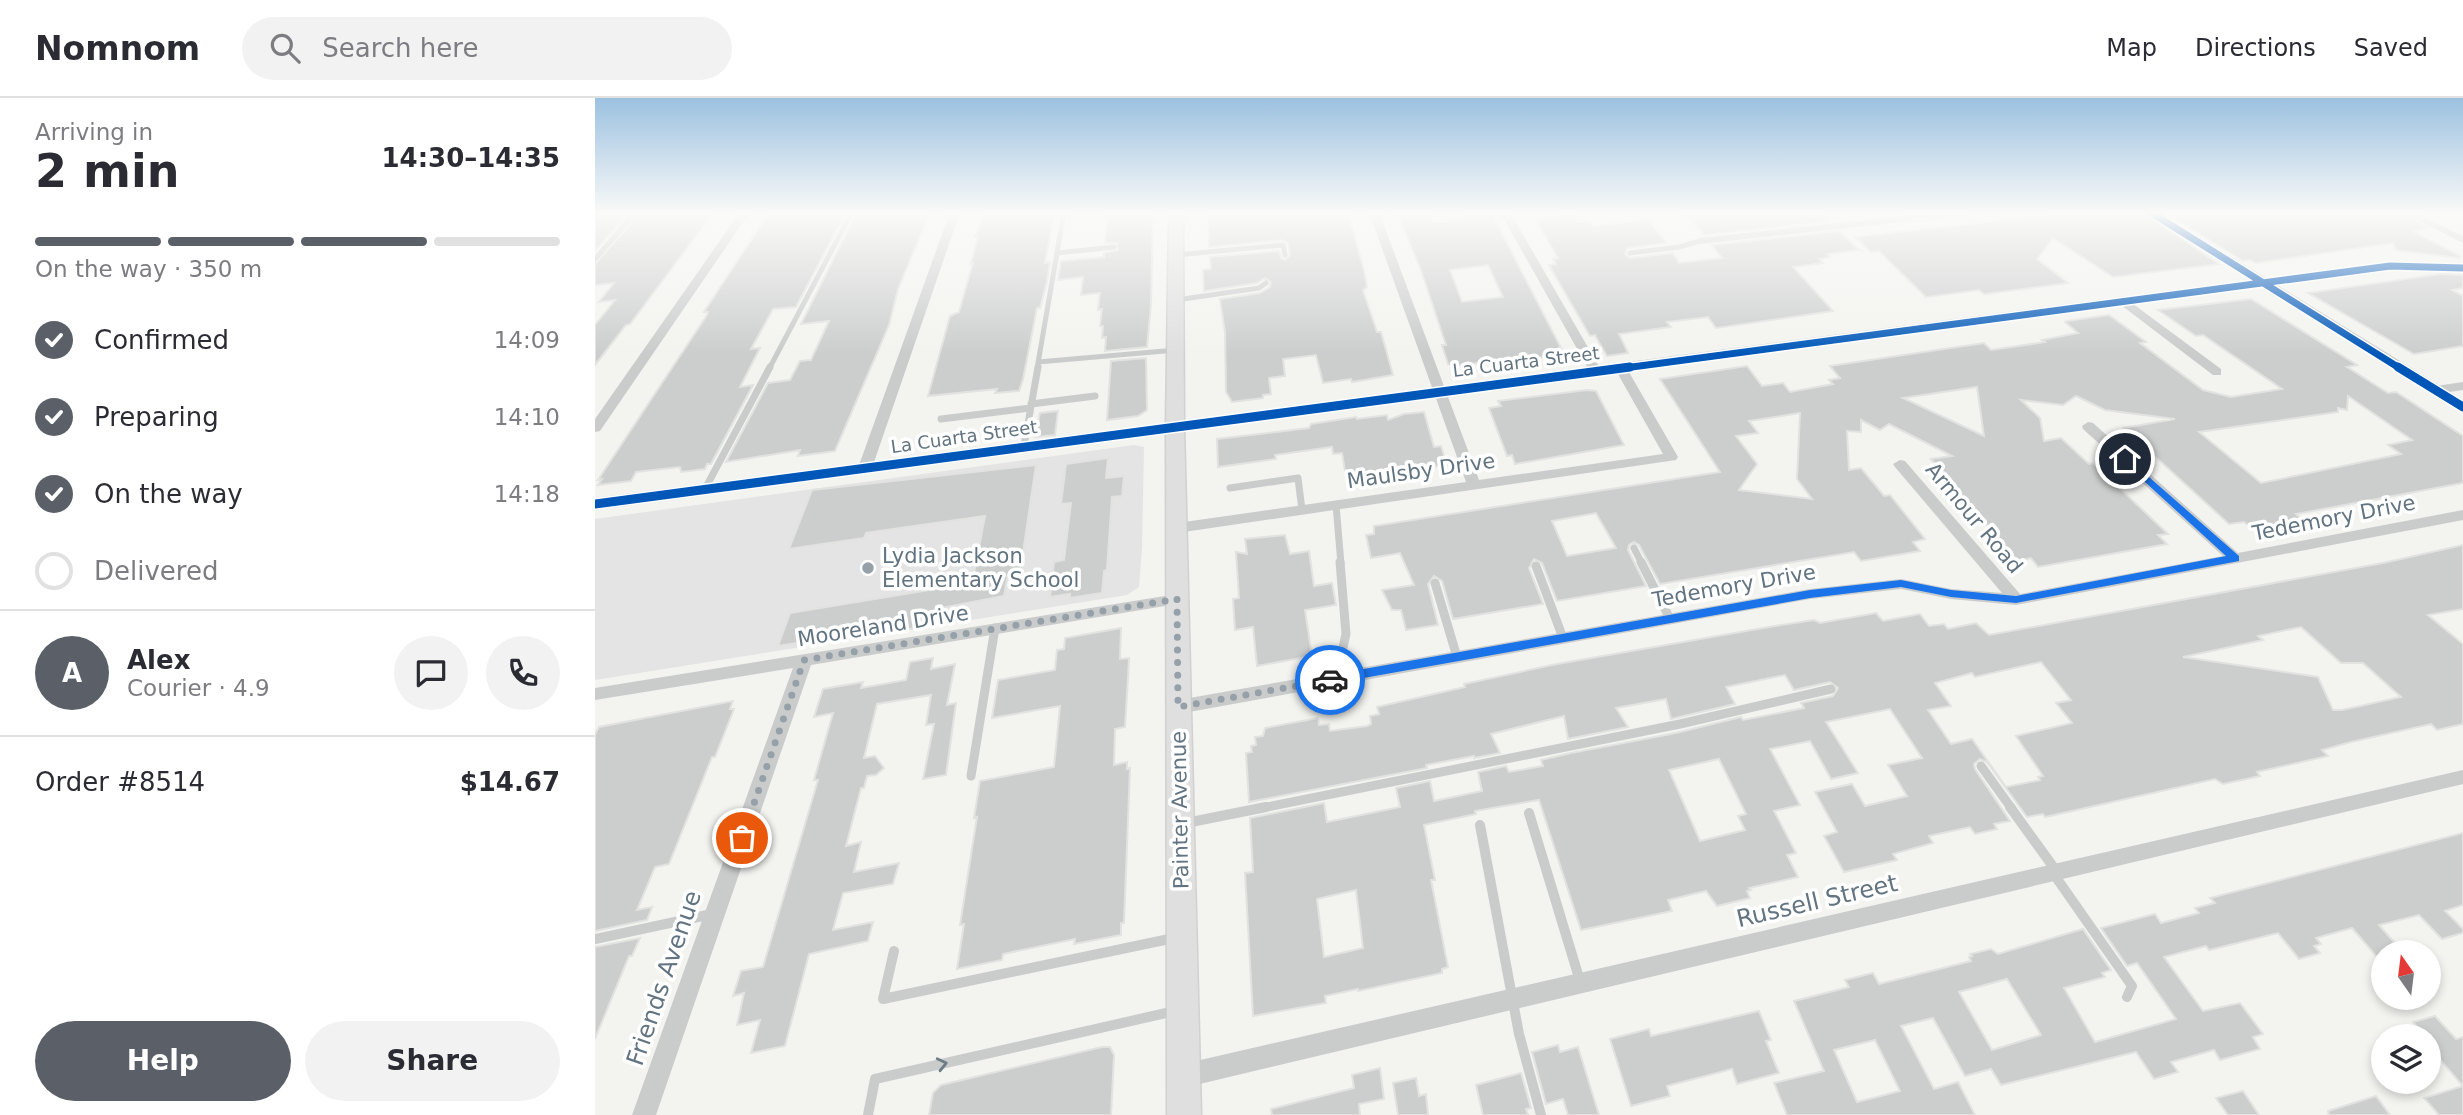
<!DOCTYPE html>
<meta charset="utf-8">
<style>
:root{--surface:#fff;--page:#f2f2f3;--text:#2b2b33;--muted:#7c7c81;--line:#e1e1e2;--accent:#5b6068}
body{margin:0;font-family:"DejaVu Sans",sans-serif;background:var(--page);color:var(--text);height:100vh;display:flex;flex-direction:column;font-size:26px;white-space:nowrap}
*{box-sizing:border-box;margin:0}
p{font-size:23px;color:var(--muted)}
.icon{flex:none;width:38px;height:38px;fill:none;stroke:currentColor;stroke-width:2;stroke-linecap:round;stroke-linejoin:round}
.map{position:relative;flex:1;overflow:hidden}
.details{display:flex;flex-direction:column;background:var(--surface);width:595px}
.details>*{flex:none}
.needle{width:46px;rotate:346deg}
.controls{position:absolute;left:1776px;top:842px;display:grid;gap:14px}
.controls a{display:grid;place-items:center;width:70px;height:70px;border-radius:50%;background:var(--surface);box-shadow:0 4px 10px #0003;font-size:35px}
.pin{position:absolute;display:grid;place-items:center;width:60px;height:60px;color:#fff;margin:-30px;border:4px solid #fff;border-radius:50%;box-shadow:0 2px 7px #0007}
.courier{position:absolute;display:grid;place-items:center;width:70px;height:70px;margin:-35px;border:5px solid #1a73e8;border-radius:50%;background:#fff;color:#222;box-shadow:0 2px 9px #0007}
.summary em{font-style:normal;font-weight:600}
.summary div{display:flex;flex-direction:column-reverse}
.summary{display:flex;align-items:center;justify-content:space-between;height:119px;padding:0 35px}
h1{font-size:46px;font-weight:600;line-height:52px}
.bar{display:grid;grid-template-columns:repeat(4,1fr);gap:10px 7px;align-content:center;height:84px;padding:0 35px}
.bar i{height:9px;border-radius:5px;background:var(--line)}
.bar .on{background:var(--accent)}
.bar p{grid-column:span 4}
.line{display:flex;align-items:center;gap:18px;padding:0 35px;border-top:2px solid var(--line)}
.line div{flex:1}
.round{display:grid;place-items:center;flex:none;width:74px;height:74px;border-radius:37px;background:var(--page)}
ol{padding:0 35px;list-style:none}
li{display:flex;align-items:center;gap:21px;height:77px}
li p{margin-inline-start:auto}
li .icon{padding:7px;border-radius:50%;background:var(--accent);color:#fff;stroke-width:4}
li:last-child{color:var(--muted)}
li i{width:38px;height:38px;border:4px solid var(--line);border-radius:50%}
.button{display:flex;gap:14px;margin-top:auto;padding:14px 35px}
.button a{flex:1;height:80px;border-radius:42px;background:var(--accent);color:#fff;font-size:28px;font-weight:600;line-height:80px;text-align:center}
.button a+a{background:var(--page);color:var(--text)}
header{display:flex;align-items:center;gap:42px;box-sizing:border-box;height:98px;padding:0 35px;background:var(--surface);border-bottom:2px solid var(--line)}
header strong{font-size:33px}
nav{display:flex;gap:38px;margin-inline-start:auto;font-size:24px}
.search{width:490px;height:63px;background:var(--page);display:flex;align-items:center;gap:18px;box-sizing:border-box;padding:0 24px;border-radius:38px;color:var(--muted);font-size:26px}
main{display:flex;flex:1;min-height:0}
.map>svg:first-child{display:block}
</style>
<header>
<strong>Nomnom</strong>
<div class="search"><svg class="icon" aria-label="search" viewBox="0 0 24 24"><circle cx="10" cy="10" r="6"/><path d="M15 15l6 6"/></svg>Search here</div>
<nav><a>Map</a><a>Directions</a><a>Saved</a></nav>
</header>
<main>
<section class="details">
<div class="summary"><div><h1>2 min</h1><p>Arriving in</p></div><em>14:30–14:35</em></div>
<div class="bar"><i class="on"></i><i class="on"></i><i class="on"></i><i></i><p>On the way · 350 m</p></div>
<ol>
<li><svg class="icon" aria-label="check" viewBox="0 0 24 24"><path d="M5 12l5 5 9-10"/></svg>Confirmed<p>14:09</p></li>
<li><svg class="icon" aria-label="check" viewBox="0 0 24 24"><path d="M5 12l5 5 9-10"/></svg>Preparing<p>14:10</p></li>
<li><svg class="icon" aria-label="check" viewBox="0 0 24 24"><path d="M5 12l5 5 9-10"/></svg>On the way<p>14:18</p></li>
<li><i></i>Delivered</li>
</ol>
<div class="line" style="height:126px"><b class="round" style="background:var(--accent);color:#fff">A</b><div><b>Alex</b><p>Courier · 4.9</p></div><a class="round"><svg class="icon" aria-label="chat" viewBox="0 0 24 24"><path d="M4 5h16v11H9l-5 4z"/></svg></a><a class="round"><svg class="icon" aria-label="phone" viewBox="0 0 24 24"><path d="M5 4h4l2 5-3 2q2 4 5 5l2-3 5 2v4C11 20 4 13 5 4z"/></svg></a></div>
<div class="line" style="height:91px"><div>Order #8514</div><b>$14.67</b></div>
<div class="button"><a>Help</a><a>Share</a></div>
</section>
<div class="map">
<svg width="1868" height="1017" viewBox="0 0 1868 1017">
<rect width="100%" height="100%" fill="#f3f3f0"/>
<path fill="#e3e4e3" d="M539,347l10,2 -2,101 -3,39 -12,8 -532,85v-161z"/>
<path fill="#cccece" stroke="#e2e2e0" stroke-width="2" fill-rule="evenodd" d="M0,114h34l-34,39z
M46,114l38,2 35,-2 -84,112 -4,1 -31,40v-40l20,-25 -16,2 15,-19 -19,2v-21z
M251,114l-50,95 -23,2 -22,40 9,-1 -20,39 13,-2 -42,79h-4l-2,5 -24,3 -1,-5 -44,5 -5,9 -33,4 4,-6 -4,1 109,-165 1,-3h-4l63,-96z
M262,114h20l-2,4 55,-4 -32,77 -9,36 -54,126 -37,5 2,-6 -74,12 42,-79 22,-3 10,-19 11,-1 18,-39 -28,3z
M390,114h70l-10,51 5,-1 -3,19 -7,27h-3l-14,71 -4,12 -24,2 2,-4 -69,7 22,-80 9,-4 14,-49 -2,1 7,-28 -3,1z
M513,114h45l-2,92 -4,43 -42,4 1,-14 -4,1 1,-12h-3l2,-17 -4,1 2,-17 -19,2 2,-18 -25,3 3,-19 43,-4v-4l14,-3 -1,-7h-12z
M646,114h103l6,8 14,50 3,17 -4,3 14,42h4l12,43 -41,7 -1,-3 -28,4 -7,-28 -33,4 2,17 -16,2 2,16 -8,1v3l-31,4 -6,-10 -1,-60 -5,-33 40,-6 10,-6 1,-5 -6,-4 -8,5 -53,8 -1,-21 8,-1 -1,-12 69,-6 2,7 4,2 5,-5 -2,-12 -5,-3 -74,7 -1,-32z
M802,114h32l4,10 37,-4 -2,-4 23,-2 73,142 -59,9 -11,-2 -40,5 -6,-2 -6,-19h4l-25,-75zM893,167l15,32 -41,5 -12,-32z
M1090,114h133l10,9 -124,14z
M1486,114h61l77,52 -106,13 -60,-39 -16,21 31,24 -84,11 -5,-4 -53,7 -47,-46 -8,1 -16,-15z
M1569,114h235l28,16 -13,4 2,1 44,23 -1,2 -63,-8 -3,-7 -137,20 -6,-3 -7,1z
M978,117l4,6h13l3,5 55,-6 18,23 -39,5 -2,6 5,4 43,-5 6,10 43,-5 -10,-13 127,-14 20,19 -32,4 3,3 -11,2 4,4 -30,4 40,44 -117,17 -8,-11 -41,5 4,5 -52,7 9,19 -21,3 -12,-21 -5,1 -41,-71 7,-1 -3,-5 5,-1 -23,-39z
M1846,176l22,1v13l-11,2 11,6v50l-49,8 -106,-61z
M1656,201l106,66 -10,2 41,26 8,-1 67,44v47l-167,31 8,7 -51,8 -9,-7 -15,2 -105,-96 51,-9 -70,-9 -29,-14 -13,9 -42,-5 19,18 4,23 17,-3 28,26 4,-1 75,71 -10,1 9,9 -129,23 -7,-9 -13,3 -87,-102 21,-3 -63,-32 -9,6 -19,-10v12l-14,-1 2,39 12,-2 23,28 6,-1 35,44 -12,3 7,9 -59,10 -7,-9 -194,32 -21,-39 -5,-3 -5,3 -1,5 18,36 -89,15 -15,-38 -8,-4 -5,9 14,36 -90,15 -11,-38 -8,-5 -6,8 10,41 -32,5 -5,-20h-9l-10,-20 32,-5 -14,-32 -29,5 -5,-23 8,-1v-8l346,-54 -60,-93 87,-13 15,20 21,-3 7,9 43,-8 -4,-4 11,-2 -10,-12 154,-23 7,7 54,-8 -3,-2 36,-7 -13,-11 2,-1 42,-6 37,27 -6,1 63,47 28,7 51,-8 -79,-54 -7,1 -38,-26zM1382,289l7,49 -81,-38zM1753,298l64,44 -24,5 13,9 -140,29 -62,-51 139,-20v-4l9,2zM1205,315l-3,66 15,20 -73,-9 18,-26 -21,-28 22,-3 -9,-12zM1001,415l20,35 -49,8 -15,-35z
M551,260l1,52 -9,6 -31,4 4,-59z
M992,292l9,1 28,54 -109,19 -3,-9 -5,1 -18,-48 12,-2 -3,-5z
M463,313l-3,24 -20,2 5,-24z
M829,314l10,35 7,-1 6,19 -86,11 -1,-4 -15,-1 -3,-18 -9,1 -1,-7 -57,8 1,4 -58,8 -1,-28 92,-11 2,-4 45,-7 1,2 30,-4 1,5 16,-6z
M513,360l-2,20 18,-2 -2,20 -10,1 -5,73 -3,1 -2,22 -32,5v-4l-20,3 4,-35 10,-2 7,-57 -10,1 5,-40z
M441,367l-16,108 -12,1 -4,22 -63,12 -1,7 -21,3 -2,10 -44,7 2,-4 -97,15 12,-33 182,-30 13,-67 -119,17 -2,5 -75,11 23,-59z
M690,437l5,19 19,-3 5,35 18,-3 4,22 -31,5 7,46 -55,10 -4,-39 -18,3 -2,-31 6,-1 -3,-46 11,2 -2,-15z
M1868,447v64l-35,6 35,29v80l-26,6 -6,-6 -80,18 -29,8 6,6 -71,16 3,4 -37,8 -8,-5 -170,38 -2,-3 -16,3 -40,-55 -7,-3 -6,5 1,5 35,52 -16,3 3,5 -22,5 -5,-7 -41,9 4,7 -40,11 4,6 -53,12 -20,-36 13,-4 -22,-40 37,-8 13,22 42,-10 -19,-31 34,-7 -32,-49 -64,13 32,51 -27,6 -21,-38 -40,8 30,56 -26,6 22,42 -9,2 11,22 -49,11 2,2 -4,1 3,7 -33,8 -11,-15 -38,9 4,11 -91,19 -42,-130 -64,11 1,3 -52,11 11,55h-4l17,87 -6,2v4l-84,18v-2l-33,7 1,7 -73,13 -8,-143 8,-1 -3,-54 74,-15 3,19 73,-15 -4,-19 34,-7 4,20 48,-10 -4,-19 28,-6 3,6 34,-6 -2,-6 30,-7 105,-20 65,-16 2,3 61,-12 -3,-5 32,-7 5,-8 -8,-6 -36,8 -9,-15 -59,12 9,17 -64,15 -5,-20 -50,9 12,19 -60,12 -4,-23 -73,18 9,19 -26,5v-2l-48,9 1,3 -178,34 -3,-49 6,-1 -1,-6 5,-1 -1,-8 8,-1 2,-8 53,-10 1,7 10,-1 1,7 37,-5 4,-2 -1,-8 9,-2 -2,-7 88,-20 -1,-3 93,-20 212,-37 45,-7 6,3 56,-10 7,8 37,-7 9,12 15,-2 4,5 28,-6 13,12 394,-72zM1706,529l40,36h22l38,34 -59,13h-9l-15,-33 -135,-20 80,-17 -5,-4zM1446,564l30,38 -15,3 16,20 -56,13 27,40 -5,1 2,3 -34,7 -34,-48 -21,5 -23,-34 23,-4 -16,-23 37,-10 3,4zM1124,661l27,55 -8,2 7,14 -45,11 -31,-71zM761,792l7,58 -39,9 -7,-58z
M526,530l-1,31 9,-1 -1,20 -3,49 -10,2 -1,36 13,-3v7l3,-1 -6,155h-3v12l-47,9 1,-5 -72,15 -1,6 -45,9 7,-45 -4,1 17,-108 -3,1 6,-37 74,-14 6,-61 -68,12 6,-38 57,-10 2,-20 7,-1 1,-11z
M338,560l-2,11 24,-5 -8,41 9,-2 -10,72 -23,4 11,-55 -8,1 5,-30 -54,9 -13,54 11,-2 9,12 -8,7 -9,1 -3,12h-3l-15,58 15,-4 -7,30 45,-9 -6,21 -50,9 -10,37 40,-8 -5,19 -59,13 -24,92 -34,7 9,-33 -23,5 7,-32 -11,3 8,-25 22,-4 55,-187h-4l19,-67 -19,4 9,-28 40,-7 -2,6 45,-8 4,-18z
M138,603l-3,8h4l-19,48h-3l-43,107 -14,3 -18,43 15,-3 -5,13 -52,11v-197l4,-7z
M1868,735v72l-18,6 18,18v4l-21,6 -23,-24 -40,10 22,25 -18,2v3l-6,2 -25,-29 -36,10 5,6 -7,2 6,7 -21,6 -21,-26 -69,17 -3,-4 -42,11 39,54 37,-8 23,31 -10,3 7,12 -40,11 -6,-10 -43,12 7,10 -24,7 -18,-27 -135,33 -10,-16 -26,7 -32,-58 -32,8 33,63 24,-7 17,33h-188l-13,-32 50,-12 -30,-70 55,-14 -4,-7 28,-7 6,11 92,-23 -2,-4 3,-1 -2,-2 21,-5 7,5 85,-25 28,41 -9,3 3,4 -41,11 31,54 81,-23 -39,-56 -10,3 -26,-38 54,-14 6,9 38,-10 -4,-5 20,-5 -5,-5zM1412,881l34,56 -49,15 -33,-58zM1280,942l25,51 -43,11 -23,-52z
M45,840l-8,18h-3l-34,83v-92z
M1164,913l12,29 -5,1 13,32 -42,11 -5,-15 -65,17 3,10 -39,10 -21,-67 39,-10 2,7z
M1840,918l21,23 7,-2v78h-24l-15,-17 39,-12 -34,-39v-11h-4l-12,-14z
M963,947l2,7 18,-5 21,68h-31l-5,-16 -17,5 -14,-52z
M507,949h8l4,8 -3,60h-182l4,-22 8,-8z
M785,970l4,31 -25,5 1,11h-88l-1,-6 83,-21 -2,-13z
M926,975l10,35 -5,1 2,6h-45l-7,-30z
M821,980l3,18 7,-2 2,21h-30l-5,-32z
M1648,993l16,24h-31l-12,-17z
M1781,998l14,19h-61l-1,-4z"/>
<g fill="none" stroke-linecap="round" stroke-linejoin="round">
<g stroke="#d0d1d1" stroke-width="3">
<path id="secondary" d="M574,114h14l1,213 17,690h-34l-1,-690z"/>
</g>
<path stroke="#cacccc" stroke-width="5" d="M462,155l57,-6
M1035,155l49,-6 21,-6
M581,157l107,-10 2,10
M0,161l41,-47
M581,202l83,-12 7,-5
M443,264l138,-12
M174,271l83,-157
M442,271l27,-157"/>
<path stroke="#cacccc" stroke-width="7" d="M436,306l64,-8
M346,321l89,-11
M429,348l14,-79
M635,390l68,-10 4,32
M110,391l65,-122
M741,407l5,59
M1039,450l8,16"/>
<path stroke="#cacccc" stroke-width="9" d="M745,464l6,72 -5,22 2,21
M1046,464l29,57
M941,468l27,72
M840,485l22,74
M1386,668l31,43
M376,678l24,-148
M662,711l423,-85 151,-35"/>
<path stroke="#cacccc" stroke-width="10" d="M1415,709l47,65
M934,715l51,168
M591,725l80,-16
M885,727l39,209 22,81
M1458,775l79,113 -5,11
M0,841l117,-25
M299,853l-11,48 291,-61
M273,1017l7,-36 300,-68"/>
<path fill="#cacccc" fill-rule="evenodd" d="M145,114h10l-150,219 -5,1v-13z
M355,114h10l-88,256 -7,4 -5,-1 -2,-3z
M774,114h10l100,268 184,-26 -49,-87 6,-4 6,4 52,90 -2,3 -499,73 -5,-2 -2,-3 2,-3 5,-2 289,-41z
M905,114h10l91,158 -2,3 -4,1 -6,-4z
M1345,114h31l-5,3 -266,29 -5,-3 5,-3z
M1806,114h12l50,24v7z
M1522,200h8l96,71v6h-8l-96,-73z
M1868,284v8l-27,4 -6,-4 6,-4z
M1493,324l5,1 145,130 225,-43v10l-447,85 -65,-6 -50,-10 -91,10 -632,115 -6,-2 -3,-5 3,-5 6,-2 632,-111 91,-10 50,10 51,4 -107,-126 -2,-3 7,-4 5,1 115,133 203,-38 -140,-127 -1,-3z
M582,496l8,5 -2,4 -372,62 -155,450h-24l161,-447 -198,32v-12z
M1868,672v14l-1280,304 -8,-4 -4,-8 4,-8 8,-4z"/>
<path fill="#cacccc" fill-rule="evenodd" d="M1549,114h15l107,66 124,-16 73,2v8l-73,-2 -113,15 186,115v12l-202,-125 -1666,223v-12l1655,-218z"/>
<use href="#secondary" fill="#dfdfe0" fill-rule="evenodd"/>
<g stroke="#fff" stroke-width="10">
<path id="cycleway-far1" d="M1555,114l251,157
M1022,271l773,-103 73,2"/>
</g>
<g stroke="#fff" stroke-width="12">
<path id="cycleway" d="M1803,269l65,40
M0,406l1035,-137"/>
</g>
<use href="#cycleway-far1" stroke="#0057b8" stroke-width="7"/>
<use href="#cycleway" stroke="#0057b8" stroke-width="9"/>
</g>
<defs><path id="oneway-chevron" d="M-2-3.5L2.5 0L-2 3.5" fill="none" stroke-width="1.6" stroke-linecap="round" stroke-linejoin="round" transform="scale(1.75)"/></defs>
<use stroke="#6c7d88" href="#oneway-chevron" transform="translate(347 966) rotate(-13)"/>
<linearGradient id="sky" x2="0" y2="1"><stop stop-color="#9cc1e0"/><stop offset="0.45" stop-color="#fafaf8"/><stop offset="1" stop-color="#fafaf8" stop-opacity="0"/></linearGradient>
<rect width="1868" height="256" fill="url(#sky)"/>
<path fill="#1a73e8" d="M1530,358l114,100v5l-223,42 -65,-6 -50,-10 -91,11 -480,86 -6,-4 6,-5 480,-85 91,-10 50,10 65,6 210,-40 -104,-95 -2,-2z"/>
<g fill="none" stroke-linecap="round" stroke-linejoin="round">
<path stroke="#95a0a8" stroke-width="7" stroke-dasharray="0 12.6" d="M147,740l62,-178 373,-61 1,108 152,-27"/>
</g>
<circle fill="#95a0a8" stroke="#fff" stroke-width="2.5" cx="273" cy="470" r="7"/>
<g text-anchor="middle" stroke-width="7" stroke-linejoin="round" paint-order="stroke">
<g font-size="18" fill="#627481" stroke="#fff">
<text transform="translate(931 264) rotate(-7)" y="6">La Cuarta Street</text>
<text transform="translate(369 339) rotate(-8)" y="6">La Cuarta Street</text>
</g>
<g font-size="21" fill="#627481" stroke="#fff">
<text transform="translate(826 373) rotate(-8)" y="7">Maulsby Drive</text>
<text transform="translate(1379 420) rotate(50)" y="7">Armour Road</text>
<text transform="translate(1739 420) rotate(-11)" y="7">Tedemory Drive</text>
<text transform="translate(1139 488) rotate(-10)" y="7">Tedemory Drive</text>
<text transform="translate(288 528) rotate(-9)" y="7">Mooreland Drive</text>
<text transform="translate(585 712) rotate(-91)" y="7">Painter Avenue</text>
</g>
<g font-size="21" fill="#627481" stroke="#fff" text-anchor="start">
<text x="287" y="465">Lydia Jackson<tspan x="287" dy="24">Elementary School</tspan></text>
</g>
<g font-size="24" fill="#627481" stroke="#fff">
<text transform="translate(1222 803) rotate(-13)" y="8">Russell Street</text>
<text transform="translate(69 880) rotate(-71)" y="8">Friends Avenue</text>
</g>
</g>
</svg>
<div class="controls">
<a><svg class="needle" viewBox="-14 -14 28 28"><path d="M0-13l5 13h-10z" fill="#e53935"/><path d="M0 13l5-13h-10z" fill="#7c7c81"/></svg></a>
<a><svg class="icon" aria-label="layers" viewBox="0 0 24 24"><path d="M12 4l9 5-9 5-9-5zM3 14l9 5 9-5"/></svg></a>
</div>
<div class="pin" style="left:147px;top:740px;background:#ea580c"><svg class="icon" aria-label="bag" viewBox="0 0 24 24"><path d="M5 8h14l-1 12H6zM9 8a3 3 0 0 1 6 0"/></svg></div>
<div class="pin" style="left:1530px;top:361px;background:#1f2937"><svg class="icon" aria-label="home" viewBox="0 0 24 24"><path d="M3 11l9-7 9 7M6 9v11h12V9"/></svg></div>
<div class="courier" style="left:735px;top:582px"><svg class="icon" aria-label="car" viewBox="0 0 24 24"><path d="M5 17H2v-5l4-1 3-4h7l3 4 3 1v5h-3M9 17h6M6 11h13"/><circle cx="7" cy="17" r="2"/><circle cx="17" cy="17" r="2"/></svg></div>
</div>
</main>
